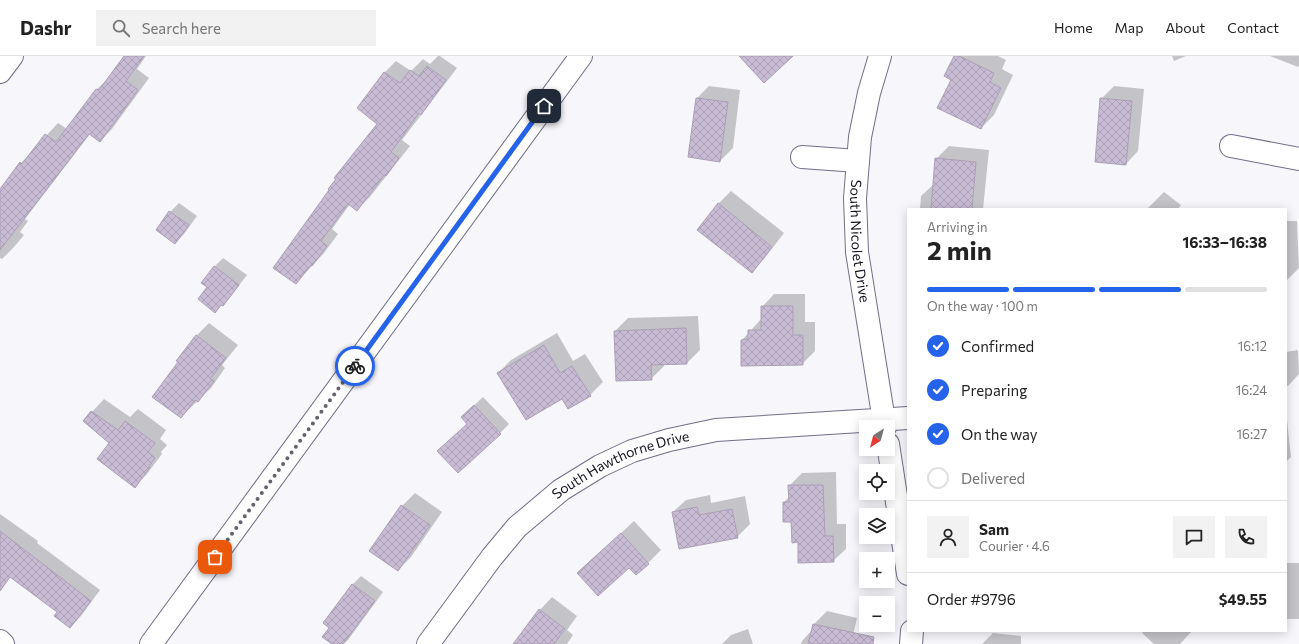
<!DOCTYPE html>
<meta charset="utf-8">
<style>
:root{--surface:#fff;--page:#f2f2f2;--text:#222;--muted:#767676;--line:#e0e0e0;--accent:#2563eb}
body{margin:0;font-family:Commissioner,sans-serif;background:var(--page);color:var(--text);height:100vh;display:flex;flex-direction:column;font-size:15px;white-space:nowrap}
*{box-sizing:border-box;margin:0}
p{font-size:13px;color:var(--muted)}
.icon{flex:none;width:22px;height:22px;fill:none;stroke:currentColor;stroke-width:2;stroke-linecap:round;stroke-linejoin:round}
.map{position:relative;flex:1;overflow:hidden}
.panel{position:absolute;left:907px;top:152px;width:380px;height:424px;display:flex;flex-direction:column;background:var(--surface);border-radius:0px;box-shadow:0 2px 10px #0003}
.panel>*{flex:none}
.needle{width:26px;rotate:216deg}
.buttons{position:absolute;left:859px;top:364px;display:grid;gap:8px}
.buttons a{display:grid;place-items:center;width:36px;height:36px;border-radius:0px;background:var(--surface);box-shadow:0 2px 10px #0003;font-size:20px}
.pin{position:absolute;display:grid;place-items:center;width:34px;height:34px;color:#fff;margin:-17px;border-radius:8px;box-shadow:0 2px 6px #0006}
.courier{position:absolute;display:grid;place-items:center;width:40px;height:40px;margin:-20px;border:3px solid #2563eb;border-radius:50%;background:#fff;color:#222;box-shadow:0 1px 5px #0007}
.summary em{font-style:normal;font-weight:700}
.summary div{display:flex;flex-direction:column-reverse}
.summary{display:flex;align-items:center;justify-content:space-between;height:68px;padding:0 20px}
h1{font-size:26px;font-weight:700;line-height:30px}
.bar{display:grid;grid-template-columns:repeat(4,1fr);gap:6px 4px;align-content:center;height:48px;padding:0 20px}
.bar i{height:5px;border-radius:3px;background:var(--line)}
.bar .on{background:var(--accent)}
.bar p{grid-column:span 4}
.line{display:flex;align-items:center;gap:10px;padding:0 20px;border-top:1px solid var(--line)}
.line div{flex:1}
.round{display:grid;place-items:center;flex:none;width:42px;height:42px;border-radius:0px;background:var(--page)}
ol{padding:0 20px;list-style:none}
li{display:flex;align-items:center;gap:12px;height:44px}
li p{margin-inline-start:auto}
li .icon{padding:4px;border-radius:50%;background:var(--accent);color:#fff;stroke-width:4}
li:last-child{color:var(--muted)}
li i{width:22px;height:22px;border:2px solid var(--line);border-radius:50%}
header{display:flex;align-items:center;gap:24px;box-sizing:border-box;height:56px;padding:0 20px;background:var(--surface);border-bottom:1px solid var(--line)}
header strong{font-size:19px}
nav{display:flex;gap:22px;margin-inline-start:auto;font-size:14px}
.search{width:280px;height:36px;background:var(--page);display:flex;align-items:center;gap:10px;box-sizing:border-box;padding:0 14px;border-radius:0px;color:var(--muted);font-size:15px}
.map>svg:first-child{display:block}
</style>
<header>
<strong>Dashr</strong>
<div class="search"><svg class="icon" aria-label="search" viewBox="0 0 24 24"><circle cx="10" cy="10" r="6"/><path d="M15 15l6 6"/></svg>Search here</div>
<nav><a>Home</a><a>Map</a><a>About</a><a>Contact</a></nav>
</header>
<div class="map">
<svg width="1299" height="588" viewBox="0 0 1299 588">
<defs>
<pattern id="building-cross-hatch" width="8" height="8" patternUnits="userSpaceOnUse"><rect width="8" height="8" fill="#c8bbd4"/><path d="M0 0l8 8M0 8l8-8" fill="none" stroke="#aba0b6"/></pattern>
</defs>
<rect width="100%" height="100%" fill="#f6f6fb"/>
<path fill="#0003" d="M125,0h21l-9,13 12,9 -37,51 -12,12 -10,-7 -65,85 3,2 -8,11 4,3 -10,12 -12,12 -2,-1v-51l21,-44 37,-40 9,6 30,-40 13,-12z
M438,0h2l17,12 -55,72 8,6 -41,52 -12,11 -7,-5 -18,25 6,5 -14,19 -28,30 82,-160 -20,-15 27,-36 11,-11 15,10 12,-12 7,5z
M955,0h43l8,4 -4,9 11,6 -19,40 -13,13 -29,-49z
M1172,0h14l-12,5z
M1270,0h29v10l-1,1z
M709,30l31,4 -7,58 -13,13 -23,-63z
M1114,30l30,3 -6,62 -12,13 -25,-65z
M949,90l40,4 -6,59h-63l1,-13 13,-12 2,-25z
M731,135l53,42 -20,26 -12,12 -34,-67z
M1164,136l17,13 -3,4h-31z
M179,147l18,13 -13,18 -9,9 -18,-13 13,-18z
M1286,165h11l2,47 -13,13z
M223,202l24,17 -16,21 -16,15 -7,-25 6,-19z
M774,238h31v28h10v29l-13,13 -60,-24 20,-22v-11z
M698,260l2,34 -13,13 -23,1v2l-13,13 -36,-48 13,-13z
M209,267l29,22 -16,20 3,3 -14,20 -30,29 15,-81z
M557,277l16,28 12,-7 18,28 -13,13 -28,2 -64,-24 13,-13z
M1298,294l1,24 -11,12h-2v-34z
M483,341l26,27 -9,9 -32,-9 -6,-7z
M104,343l26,18 8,-8 28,21 -6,9 7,6 -6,7 1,2 -15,20 -12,12 -43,-74z
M1287,364l4,37 -5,5v-41z
M836,416l1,52h9v25l-13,12 -34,-20 -7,-21 -8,-18 6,-6 -1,-10 13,-13z
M415,437l27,19 -31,45 -13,13 -27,-19 31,-45z
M710,439l1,8 34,-7 5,28 -13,13 -64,-25 13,-12z
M0,458l38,27 -1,2 63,47 -19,26 -11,11 -12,-15 -47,-35 -4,3 -7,-5z
M634,465l27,29 -13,13 -12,11 -7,-8 -51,7z
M1286,507h13v56h-13z
M361,520l22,16 -35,48 -5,4h-9l-4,-16 22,-43z
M552,541l25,19 -10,14 6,5 -6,9h-53l26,-34z
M827,555l30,7 -6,26h-50l1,-3 10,-11 2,-6z
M748,573l5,15h-31l9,-9z
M1144,575h48l-12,13h-26l-12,-11z
M993,577l28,3v8h-39z"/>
<path fill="url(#building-cross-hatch)" stroke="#ac9fb7" d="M124,0h20l-18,25 12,9 -38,52 -11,-8 -89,116v-61l20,-27 2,2 23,-30 11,8 40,-53 3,1z
M739,0h54l-29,27z
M954,0h5l35,17 -4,9 11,6 -20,41 -44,-21 14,-28 -7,-4z
M427,10l19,14 -25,35 -2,-2 -28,39 8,6 -13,18 -2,-1 -27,36 -9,-7 -27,37 6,5 -15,20 -1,-1 -15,19 -23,-16 56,-78 -1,-1 8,-10 -2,-1 43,-54 -20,-16 27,-36 16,11 10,-13 9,6z
M696,42l32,4 -8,60 -32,-5z
M1100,42l32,3 -6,64 -31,-3z
M935,102l41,4 -4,47h-41z
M718,147l54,44 -20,26 -55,-43z
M169,155l20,14 -14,19 -19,-14z
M214,210l25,19 -16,21 -2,-1 -6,8 -17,-14 9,-12 -6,-4z
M761,250h32v29h10v30l-62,1v-26l7,-1v-9h13z
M686,272l1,36 -36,1 1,15 -36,1 -2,-50z
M196,279l30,23 -16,21 4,2 -16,21 -3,-2 -14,18 -29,-21 26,-35 -2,-1z
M544,289l16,28 12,-7 19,30 -23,13 -6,-10 -36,21 -29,-47z
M474,349l27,29 -43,39 -21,-22 30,-27 -6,-7z
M91,355l27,19 7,-9 30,22 -7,9 7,6 -6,8 1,1 -15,21 -38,-29 12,-16 -26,-22z
M788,429h35l2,51h8l1,26 -36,1v-21l-6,1 -1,-21h-8v-20h6z
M401,449l29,20 -32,46 -29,-20z
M697,451l2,8 33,-6 6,29 -59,11 -7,-37z
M0,475l91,70 -21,27 -16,-12 3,-4 -47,-35 -10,14z
M621,477l28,31 -13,11 -7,-7 -31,28 -21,-23z
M352,528l23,17 -32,43h-11l-10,-7 7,-9 -6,-5z
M539,553l26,20 -11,15h-41z
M813,568l61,13 -1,7h-65z"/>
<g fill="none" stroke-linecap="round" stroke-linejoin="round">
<g stroke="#706f87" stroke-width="24">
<g id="minor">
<path id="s1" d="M880,0l-11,37 -9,44 -5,61 2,54 28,175"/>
<path d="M0,16l12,-16"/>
<path d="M1231,90l68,13"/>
<path d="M802,101l56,4"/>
<path d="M888,388l20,130"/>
<path d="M0,585l3,3"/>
<path d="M151,588l430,-588"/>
<path id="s2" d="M428,588l64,-87 25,-30 44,-37 39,-24 32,-15 37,-11 47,-10 192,-12"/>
<path d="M911,588l1,-13"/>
</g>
</g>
<use href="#minor" stroke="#fff" stroke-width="22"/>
</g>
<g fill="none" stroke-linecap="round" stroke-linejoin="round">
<path stroke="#64636b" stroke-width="4" stroke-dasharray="0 7.2" d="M215,501l140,-191"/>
<path stroke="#2563eb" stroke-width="5" d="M355,310l189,-260"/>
</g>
<g text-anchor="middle" stroke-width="4" stroke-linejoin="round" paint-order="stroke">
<g font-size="14" fill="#15141d" stroke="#fff">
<text dy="5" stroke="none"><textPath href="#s1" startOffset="188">South Nicolet Drive</textPath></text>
<text dy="5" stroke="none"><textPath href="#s2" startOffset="270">South Hawthorne Drive</textPath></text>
</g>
</g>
</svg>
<div class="buttons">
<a><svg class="needle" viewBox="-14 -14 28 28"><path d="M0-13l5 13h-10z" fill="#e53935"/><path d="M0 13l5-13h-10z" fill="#767676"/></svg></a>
<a><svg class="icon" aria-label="locate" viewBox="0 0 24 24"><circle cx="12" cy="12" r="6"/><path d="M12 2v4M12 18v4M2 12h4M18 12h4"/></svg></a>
<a><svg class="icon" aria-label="layers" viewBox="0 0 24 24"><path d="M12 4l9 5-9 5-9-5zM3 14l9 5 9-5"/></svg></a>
<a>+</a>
<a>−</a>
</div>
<div class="pin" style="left:215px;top:501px;background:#ea580c"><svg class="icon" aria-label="bag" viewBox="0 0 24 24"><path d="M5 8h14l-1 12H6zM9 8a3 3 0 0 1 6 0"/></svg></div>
<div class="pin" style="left:544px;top:50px;background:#1f2937"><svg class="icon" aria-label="home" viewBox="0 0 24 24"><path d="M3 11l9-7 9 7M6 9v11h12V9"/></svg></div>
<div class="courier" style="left:355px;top:310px"><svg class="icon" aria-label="bike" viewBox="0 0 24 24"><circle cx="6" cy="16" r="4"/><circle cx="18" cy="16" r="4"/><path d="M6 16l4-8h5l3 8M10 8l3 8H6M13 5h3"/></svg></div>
<section class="panel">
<div class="summary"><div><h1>2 min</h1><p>Arriving in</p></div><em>16:33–16:38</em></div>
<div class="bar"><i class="on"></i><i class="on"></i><i class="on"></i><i></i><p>On the way · 100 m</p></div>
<ol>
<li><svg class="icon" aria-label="check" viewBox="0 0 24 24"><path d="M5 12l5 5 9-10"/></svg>Confirmed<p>16:12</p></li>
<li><svg class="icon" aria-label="check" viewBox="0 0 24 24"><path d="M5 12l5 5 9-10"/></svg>Preparing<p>16:24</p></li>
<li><svg class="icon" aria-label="check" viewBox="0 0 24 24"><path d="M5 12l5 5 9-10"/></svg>On the way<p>16:27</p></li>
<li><i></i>Delivered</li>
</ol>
<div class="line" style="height:72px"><a class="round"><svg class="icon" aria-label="person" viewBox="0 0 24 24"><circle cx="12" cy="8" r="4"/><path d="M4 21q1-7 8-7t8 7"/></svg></a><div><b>Sam</b><p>Courier · 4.6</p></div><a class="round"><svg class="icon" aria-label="chat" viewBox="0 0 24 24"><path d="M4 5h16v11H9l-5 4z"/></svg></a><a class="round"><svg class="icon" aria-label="phone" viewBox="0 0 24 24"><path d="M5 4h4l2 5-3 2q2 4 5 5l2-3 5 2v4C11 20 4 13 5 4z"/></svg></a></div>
<div class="line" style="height:52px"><div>Order #9796</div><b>$49.55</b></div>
</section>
</div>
